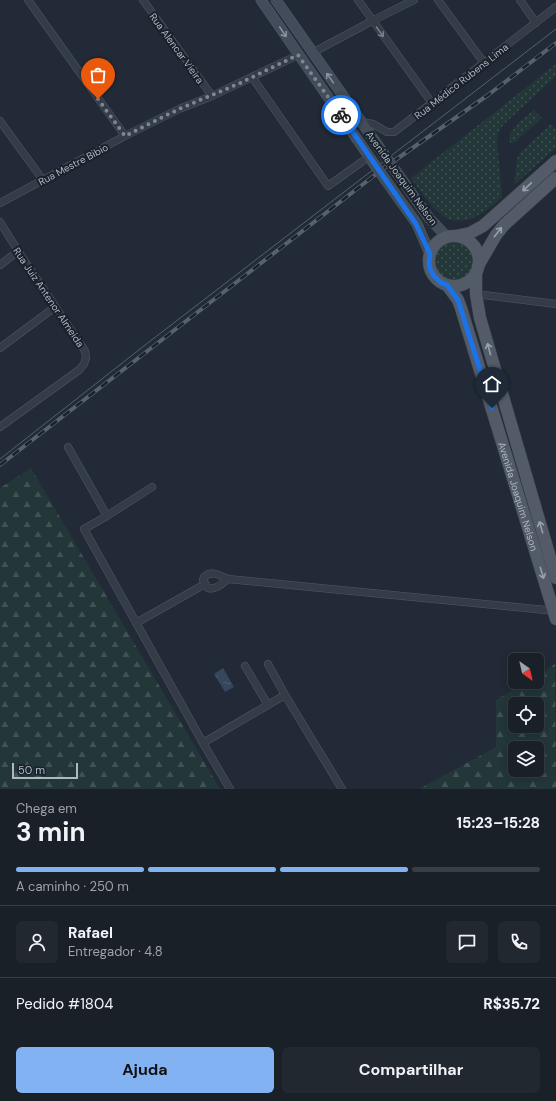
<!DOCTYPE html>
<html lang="pt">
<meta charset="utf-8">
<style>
:root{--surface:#192028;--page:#222830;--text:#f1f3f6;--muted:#9fa3a8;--line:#373e45;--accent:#83b2f3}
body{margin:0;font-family:"DM Sans",sans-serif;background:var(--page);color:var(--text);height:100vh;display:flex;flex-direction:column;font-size:15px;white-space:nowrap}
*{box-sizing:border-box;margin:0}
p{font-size:13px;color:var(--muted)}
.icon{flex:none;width:22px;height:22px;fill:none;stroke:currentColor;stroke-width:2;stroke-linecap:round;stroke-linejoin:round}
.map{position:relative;height:789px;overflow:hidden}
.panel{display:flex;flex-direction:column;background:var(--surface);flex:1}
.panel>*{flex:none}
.needle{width:26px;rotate:146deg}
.controls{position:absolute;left:508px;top:653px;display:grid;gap:8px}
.controls a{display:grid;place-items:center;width:36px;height:36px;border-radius:6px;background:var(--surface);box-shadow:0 2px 10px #0003,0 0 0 1px var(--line);font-size:20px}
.scale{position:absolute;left:12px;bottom:10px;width:66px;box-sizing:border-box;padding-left:4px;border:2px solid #aeb7c3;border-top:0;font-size:11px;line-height:14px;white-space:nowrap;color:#aeb7c3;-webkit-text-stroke:3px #19212b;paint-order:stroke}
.pin{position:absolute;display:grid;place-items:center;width:34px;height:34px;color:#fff;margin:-41px -17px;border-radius:50% 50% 50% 0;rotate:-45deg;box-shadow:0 0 4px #0007}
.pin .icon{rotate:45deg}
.courier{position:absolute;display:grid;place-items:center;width:40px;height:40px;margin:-20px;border:3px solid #1a73e8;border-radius:50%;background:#fff;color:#222;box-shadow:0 1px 5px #0007}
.head em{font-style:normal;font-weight:700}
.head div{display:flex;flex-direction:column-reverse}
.head{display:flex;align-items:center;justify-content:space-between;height:68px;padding:0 16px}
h1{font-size:26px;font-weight:700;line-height:30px}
.bar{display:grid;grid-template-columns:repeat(4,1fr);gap:6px 4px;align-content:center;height:48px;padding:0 16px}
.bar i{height:5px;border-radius:3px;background:var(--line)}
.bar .current{background:var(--accent)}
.bar p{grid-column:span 4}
.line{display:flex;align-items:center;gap:10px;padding:0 16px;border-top:1px solid var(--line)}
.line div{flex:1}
.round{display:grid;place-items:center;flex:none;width:42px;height:42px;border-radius:6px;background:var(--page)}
.action{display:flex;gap:8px;margin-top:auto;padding:8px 16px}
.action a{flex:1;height:46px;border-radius:6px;background:var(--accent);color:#111;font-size:16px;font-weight:700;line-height:46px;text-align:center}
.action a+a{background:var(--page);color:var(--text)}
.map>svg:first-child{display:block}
</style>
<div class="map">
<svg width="556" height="789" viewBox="0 0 556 789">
<defs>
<pattern id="grass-dots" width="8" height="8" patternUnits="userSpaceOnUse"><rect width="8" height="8" fill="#233738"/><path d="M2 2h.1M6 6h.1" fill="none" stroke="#405253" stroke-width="1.8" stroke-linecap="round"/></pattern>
<pattern id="forest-firs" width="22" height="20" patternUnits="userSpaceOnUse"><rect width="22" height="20" fill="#233738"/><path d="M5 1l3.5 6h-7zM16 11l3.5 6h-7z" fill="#405253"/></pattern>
<pattern id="water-ripples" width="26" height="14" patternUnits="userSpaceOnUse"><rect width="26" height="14" fill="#35465d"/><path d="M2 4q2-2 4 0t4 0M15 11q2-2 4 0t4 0" fill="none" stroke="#505e73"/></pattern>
</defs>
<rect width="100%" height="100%" fill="#212a36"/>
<path fill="url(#grass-dots)" d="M556,64v12l-53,49 -5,9 -1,6 5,57c-16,16 -41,34 -62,17 -9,-7 -22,-27 -29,-36z
M534,110l8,8 -27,24 -5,1c-4,-13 15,-25 24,-33z
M551,124l5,6v18l-42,37v-2l3,-24 4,-7z
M432 260a21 21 0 1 1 42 0a21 21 0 1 1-42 0Z"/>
<path fill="url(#forest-firs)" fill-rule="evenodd" d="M31,468l189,321h-220v-301z
M555,664l1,125h-137l77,-42v-47l30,-18h11v-7zM515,704h22v22h-22zM515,748h22v22h-22z"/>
<path fill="url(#water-ripples)" d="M223,668l11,19 -9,5 -11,-18z"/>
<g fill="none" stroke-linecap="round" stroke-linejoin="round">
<g stroke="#515a64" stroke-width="8">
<path id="minor" d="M28,0l97,136
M143,0l69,96
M358,0l74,103
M438,0l46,63
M520,0l16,23
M312,53l60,-32 42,-21
M252,77l76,109 35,-25
M0,121l43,59
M361,122l12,2 14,8h7l162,-125
M0,203l125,-67 54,-27 33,-13 86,-41
M0,222l18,29 67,100 1,7 -2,6 -5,6 -79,57
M0,265l18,-14
M476,294l80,10
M0,348l55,-41
M68,447l39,69 -23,13 119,214 82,-48 57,94
M107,516l45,-29
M228,579c-7,5 -12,11 -20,9l-5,-8 1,-3c8,-7 15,-2 24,2l328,32
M136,623l69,-39
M268,664l17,31
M245,666l23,39
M203,743l27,46"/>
</g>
<g stroke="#515a64" stroke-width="11">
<path id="secondary" d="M261,0l109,158
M276,0l105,150
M405,184l24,34 18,19
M394,192l23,32 13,30"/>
</g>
<g stroke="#3d4550" stroke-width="13">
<g id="primary">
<path d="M456,236l14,-3 13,-7 73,-65"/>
<circle cx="454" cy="261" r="25"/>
<path d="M478,266l18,-31 8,-10 52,-47"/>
<path d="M476,273v21l4,24 76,260"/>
<path id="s1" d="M447,285l11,15 3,8 95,311"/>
</g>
</g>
<use href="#minor" stroke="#343c47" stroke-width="7"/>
<use href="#secondary" stroke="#424c5a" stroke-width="10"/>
<use href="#primary" stroke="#525b67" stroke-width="12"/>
<path stroke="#56606e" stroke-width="1" d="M0,459l149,-117 407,-313"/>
<g stroke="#56606e" stroke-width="4">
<path id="rail" d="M0,465l384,-297 104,-73 68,-52"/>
</g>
<use href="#rail" stroke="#19212b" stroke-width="2.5" stroke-dasharray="8" stroke-linecap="butt"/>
<g stroke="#515a64" stroke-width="11" stroke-linecap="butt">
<path id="secondary-bridge" d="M381,150l24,34
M370,158l24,34"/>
</g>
<use href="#secondary-bridge" stroke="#424c5a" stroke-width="10"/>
</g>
<defs><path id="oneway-shaft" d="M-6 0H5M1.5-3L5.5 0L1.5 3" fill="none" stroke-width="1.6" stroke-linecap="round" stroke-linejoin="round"/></defs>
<g stroke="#88929e">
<use href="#oneway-shaft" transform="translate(283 32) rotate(56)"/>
<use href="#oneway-shaft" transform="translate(330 78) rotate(-125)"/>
</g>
<use stroke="#77808b" href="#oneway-shaft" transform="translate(380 32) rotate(54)"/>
<g stroke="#97a0ac">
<use href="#oneway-shaft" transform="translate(527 187) rotate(137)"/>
<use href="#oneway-shaft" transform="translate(498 232) rotate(-52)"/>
<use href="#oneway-shaft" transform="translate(489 349) rotate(-105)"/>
<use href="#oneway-shaft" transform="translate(541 527) rotate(-106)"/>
<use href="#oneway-shaft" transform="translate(542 573) rotate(73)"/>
</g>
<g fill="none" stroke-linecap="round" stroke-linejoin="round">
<path stroke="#7d8692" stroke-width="4" stroke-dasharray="0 7.2" d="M98,99l27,37 54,-27 59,-25 60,-29 43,60"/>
<path stroke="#1a73e8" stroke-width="5" d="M341,115l75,109 14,30 -1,8 1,7 4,7 6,6 7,3 11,15 34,108"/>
</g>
<g text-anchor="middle" stroke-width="4" stroke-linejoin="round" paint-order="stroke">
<g font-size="10" fill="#aeb7c3" stroke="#19212b">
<text transform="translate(177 48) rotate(54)" y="4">Rua Alencar Vieira</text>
<text transform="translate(461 81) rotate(-38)" y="4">Rua Médico Rubens Lima</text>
<text transform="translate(73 164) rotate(-28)" y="4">Rua Mestre Bibio</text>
<text transform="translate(402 178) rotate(54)" y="4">Avenida Joaquim Nelson</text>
<text transform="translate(49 297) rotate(56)" y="4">Rua Juiz Antenor Almeida</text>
<text dy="4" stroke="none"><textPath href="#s1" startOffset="224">Avenida Joaquim Nelson</textPath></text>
</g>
</g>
</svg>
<div class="controls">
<a><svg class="needle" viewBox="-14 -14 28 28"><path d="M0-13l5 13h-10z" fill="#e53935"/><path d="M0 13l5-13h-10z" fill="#9fa3a8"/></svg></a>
<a><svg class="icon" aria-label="locate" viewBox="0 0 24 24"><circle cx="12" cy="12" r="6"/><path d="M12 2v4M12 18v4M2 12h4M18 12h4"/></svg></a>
<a><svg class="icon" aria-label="layers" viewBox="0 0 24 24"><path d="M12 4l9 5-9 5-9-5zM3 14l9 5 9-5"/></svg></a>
</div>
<div class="scale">50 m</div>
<div class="pin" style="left:98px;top:99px;background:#ea580c"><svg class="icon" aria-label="bag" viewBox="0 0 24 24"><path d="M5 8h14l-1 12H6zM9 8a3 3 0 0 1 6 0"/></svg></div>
<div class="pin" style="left:492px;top:408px;background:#1f2937"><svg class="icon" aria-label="home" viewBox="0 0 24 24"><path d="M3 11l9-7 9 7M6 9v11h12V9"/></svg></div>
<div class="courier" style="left:341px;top:115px"><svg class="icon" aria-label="bike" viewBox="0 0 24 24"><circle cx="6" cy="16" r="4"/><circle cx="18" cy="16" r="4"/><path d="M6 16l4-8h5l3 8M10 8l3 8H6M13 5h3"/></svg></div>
</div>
<section class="panel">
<div class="head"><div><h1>3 min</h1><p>Chega em</p></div><em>15:23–15:28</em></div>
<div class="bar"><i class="current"></i><i class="current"></i><i class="current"></i><i></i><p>A caminho · 250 m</p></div>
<div class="line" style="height:72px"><a class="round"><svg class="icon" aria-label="person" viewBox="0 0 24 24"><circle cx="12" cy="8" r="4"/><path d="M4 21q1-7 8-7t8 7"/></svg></a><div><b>Rafael</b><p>Entregador · 4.8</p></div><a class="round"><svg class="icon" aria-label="chat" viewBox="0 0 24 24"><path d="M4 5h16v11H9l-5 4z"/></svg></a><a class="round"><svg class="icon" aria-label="phone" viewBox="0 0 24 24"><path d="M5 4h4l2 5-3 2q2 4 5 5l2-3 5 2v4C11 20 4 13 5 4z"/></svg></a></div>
<div class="line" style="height:52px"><div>Pedido #1804</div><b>R$35.72</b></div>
<div class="action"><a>Ajuda</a><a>Compartilhar</a></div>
</section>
